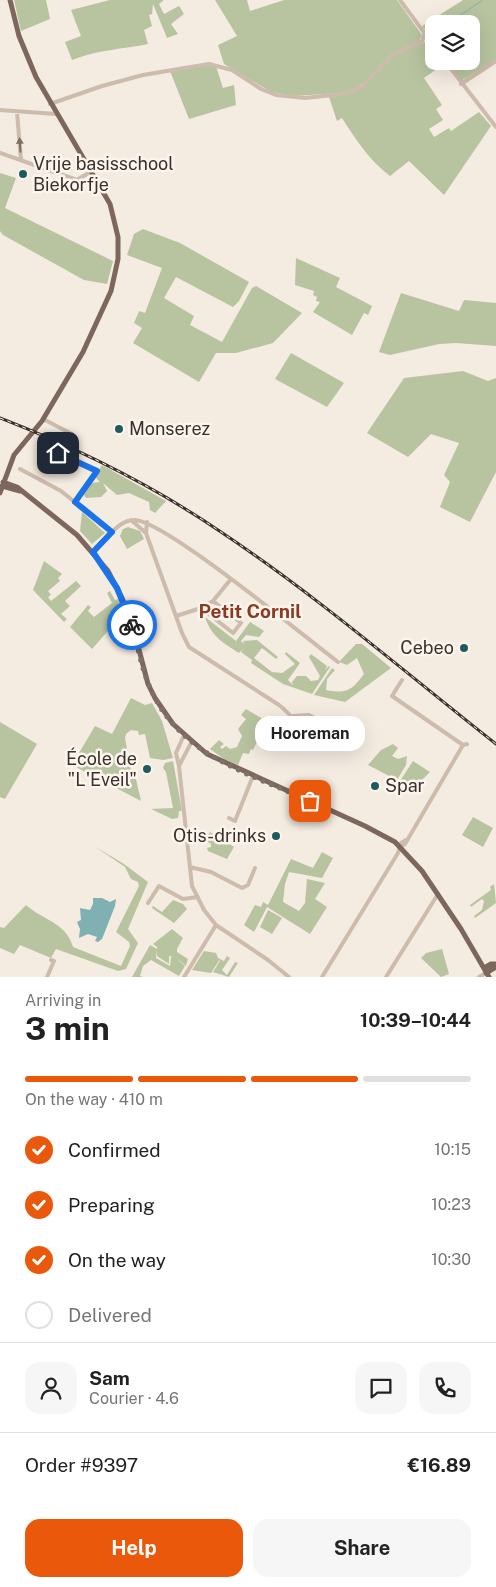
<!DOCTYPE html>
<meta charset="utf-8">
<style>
:root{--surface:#fff;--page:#f6f6f6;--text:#222;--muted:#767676;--line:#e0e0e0;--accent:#ea580c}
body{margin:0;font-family:"Public Sans",sans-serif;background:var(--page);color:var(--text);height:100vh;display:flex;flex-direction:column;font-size:19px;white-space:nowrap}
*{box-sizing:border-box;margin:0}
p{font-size:16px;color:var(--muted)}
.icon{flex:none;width:28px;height:28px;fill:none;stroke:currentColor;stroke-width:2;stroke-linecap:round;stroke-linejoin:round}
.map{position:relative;height:977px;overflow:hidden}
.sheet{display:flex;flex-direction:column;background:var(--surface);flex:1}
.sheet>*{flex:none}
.buttons{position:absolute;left:425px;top:15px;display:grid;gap:10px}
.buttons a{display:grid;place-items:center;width:55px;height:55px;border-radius:10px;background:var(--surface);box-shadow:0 5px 20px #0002;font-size:25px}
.pin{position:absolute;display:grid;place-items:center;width:42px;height:42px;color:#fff;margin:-21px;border-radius:10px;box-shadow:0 2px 8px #0006}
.courier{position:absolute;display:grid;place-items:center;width:50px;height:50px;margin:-25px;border:4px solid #1a73e8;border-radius:50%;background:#fff;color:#222;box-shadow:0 1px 6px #0007}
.bubble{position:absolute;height:35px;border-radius:15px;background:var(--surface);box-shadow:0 5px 20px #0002;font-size:16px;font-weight:700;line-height:35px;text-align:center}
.head em{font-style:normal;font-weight:700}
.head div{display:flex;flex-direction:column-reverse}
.head{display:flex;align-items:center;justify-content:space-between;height:85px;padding:0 25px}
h1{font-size:32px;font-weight:700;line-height:38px}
.bar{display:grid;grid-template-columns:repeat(4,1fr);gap:8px 5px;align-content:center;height:60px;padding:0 25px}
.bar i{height:6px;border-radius:4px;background:var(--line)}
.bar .current{background:var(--accent)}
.bar p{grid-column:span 4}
.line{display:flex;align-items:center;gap:12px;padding:0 25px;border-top:1px solid var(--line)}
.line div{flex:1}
.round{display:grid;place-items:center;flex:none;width:52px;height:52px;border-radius:15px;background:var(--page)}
ol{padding:0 25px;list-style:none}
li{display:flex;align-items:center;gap:15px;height:55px}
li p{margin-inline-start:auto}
li .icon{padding:5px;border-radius:50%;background:var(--accent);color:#fff;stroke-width:4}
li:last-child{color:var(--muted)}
li i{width:28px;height:28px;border:2px solid var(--line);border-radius:50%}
.primary-button{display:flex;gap:10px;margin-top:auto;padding:10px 25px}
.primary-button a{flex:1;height:58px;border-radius:15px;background:var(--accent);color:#fff;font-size:20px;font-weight:700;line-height:58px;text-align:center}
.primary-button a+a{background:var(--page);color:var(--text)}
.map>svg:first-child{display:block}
</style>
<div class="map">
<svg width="496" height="977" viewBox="0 0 496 977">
<rect width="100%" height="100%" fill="#f4ebe1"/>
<path fill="#b8c4a0" d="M14,0h32l4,19 -29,12z
M110,0h54l-5,4 5,10 15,-8 5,8 -13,10 7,10 -11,4 -14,-34 -1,10 -3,1 3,11 -8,4 4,14c-24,5 -52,6 -76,16l-7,-18 16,-6 -10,-26z
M215,0h32l3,11 34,-11h113l25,35 -3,6 -29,14 -25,27 -10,7 -17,4 -43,3 -24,-4 -47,-28 -6,-19 19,-9z
M463,0h33v60l-35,21 -15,-20h25v-37h-9l2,-2 -3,-5 -9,7h-18v10l-4,3 -8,-11z
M428,41l6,8v12h8l2,3 -20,14 18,27 -6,4 7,11 -14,9 5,8 15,-9 2,3 28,-19 12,14 -47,69 -35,-34 -19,15c-21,-16 -34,-36 -48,-58l-5,3 -8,-24c40,-3 37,-19 63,-40 11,-8 24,-12 36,-16z
M208,65l8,1 7,22 11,-3 2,20 -47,14 -19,-48z
M0,173l16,5 -11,30 108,53 -6,23 -23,-4 -81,-45 -3,-4z
M143,229l37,14 69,39 -10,19 -6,6 -57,-30 -12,21 30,18 -4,9 32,17 30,-54 4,-2 46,27 -29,30 -37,10h-20l-17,29 -66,-39 9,-15 -8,-5 5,-12 6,2 17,-45 -35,-13 7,-21z
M296,258l44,20 -4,9 36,19 -4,9 -4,-2 -12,22 -39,-23 7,-10 -4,-1 1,-4 -4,-2 1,-4 -19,-6z
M401,293l58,18 5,-11 32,3v43l-40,-3 -17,1 -49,11 -11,-3z
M291,353l53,30 -17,24 -52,-28z
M463,371l25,10 8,-3v94l-26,50 -30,-15 10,-25 -6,-7 15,-32 -28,-9 -23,23 -41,-24 37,-55z
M102,465l64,36 -11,12 -5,-3 -1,-8 -20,-9 -12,2 -14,-12 4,8 -6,6 -15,1 -2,-3 7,-12 9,-1 -5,-5z
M82,512l23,21 -13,11 -12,-13z
M128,527l12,4 4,8 -17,10 -7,-13 3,-7z
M44,561l18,13 -4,4 2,3 -12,10 3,4 -3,2 3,4 25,-20 5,5 -16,15 5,5 -9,8 6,5 -3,3 -31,-32z
M110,591l5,9 3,-1 5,15 -31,35 -22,-22 18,-22 3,2 -3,4 6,6 18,-14 -5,-10z
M205,617l31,24 14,-19 14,9 -5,6 -13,-2 -5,6 3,3 -1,-3 14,-1 21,17 -2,2 -14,-11 -8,10 18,14 10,1 13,-9 -10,-10 1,-2 14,11 -12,17 5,5 -1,-3 5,-6h9l5,5 7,-1 2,-4 -11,-19 2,-3 16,12 -2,4 4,-4 1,1 -18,27 -29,-10 -32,-21 1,-3 -11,-8 3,-4 -5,5c-16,-10 -28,-17 -34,-36z
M356,644h6l29,24 -46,34 -31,-7 18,-27 3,2 -8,9 -1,11c21,4 25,1 38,-16l-7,-16 -10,7 -8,-3z
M131,698l14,7 7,-2 10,18 11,37 -10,2 -13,-2 -5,-24 -6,1 -1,-4 -7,-1 -5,4 -1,4 7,38 3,-1 6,26 -69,-36 23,-39 17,8z
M246,709l27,16 -15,15 -5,10 -2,-1 -2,5 -6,-1 -5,12 -14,-6 -14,-10 9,-9 5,4 -4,3 2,2 4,-3 4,3 7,-2 5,-11 -4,-7 8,-10 -5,-4z
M0,722l37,22 -32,55 -5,-2z
M393,744l5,4 -6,8 6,3 9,-3 -1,9 -9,15 -29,-15 13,-15z
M173,761l9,50h-3l-1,7 -6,1 -21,-10 22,-1 -7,-36 -3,-4 2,-5z
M413,761l17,11 -11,11 2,2 -3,8 -18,-12z
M473,817l20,11 -10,19 -21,-12z
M210,832l24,15 -7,12 -19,-8 -1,-3 4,-1v-3l-6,-4z
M94,846l30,18 24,18 -20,47 10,14 -12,26 -8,2 -62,-22 -5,9 -31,-13 -6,9 -14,-6v-21l4,1 22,-23c18,16 40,17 47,42l48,19 9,-20 -1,-4 -13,-10 23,-46 -1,-4 -7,-3 -6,-12z
M322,852l11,6 -11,20 -33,-6 -4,12 -2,18 16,9 6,-8 2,-24 18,4 -10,16 12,8 -17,27 -43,-27 -13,25 -10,-7 11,-20 6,2 2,-5 5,3 23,-46 22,9z
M494,884l2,19 -21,15 -1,-2 8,-6 2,-9 -2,-2 -11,8 -1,-2 21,-15 -1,-3z
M173,900l10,4 4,5 -13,14 -22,-15 1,-2 9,6z
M268,910l14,8 -10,16 -12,-7z
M172,929l11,9 -6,11v3l11,7 -2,7 -11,-9 10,9 -6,10 -28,-16 -8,6 -3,10 3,1h-11l18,-32 7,4 -1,9 14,8 1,-9h3l-5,-1v8l-12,-8v-9l-4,-3z
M442,949l7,25 -8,3 -20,-19 5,-5z
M204,951l12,2 2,5 6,3 3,-5 3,2 -8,12 5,5 8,-13 3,1 -9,14 -16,-5 7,-11 -3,-2 2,2 -8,12 -19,-3z"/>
<path fill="#7fb0b2" d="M93,898h9l8,4 6,-3 -1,7 -13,33 -4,3 -3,-1 2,-4 -9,-3 -9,4 1,-9 -3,-7 4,-2 -1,-12 10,2 3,-6z"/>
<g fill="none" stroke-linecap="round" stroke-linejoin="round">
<path stroke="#7fb0b2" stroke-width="1" d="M447,24l36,-24
M429,34l5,-2"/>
<path stroke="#cdbbac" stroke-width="4" d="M400,0l34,46
M445,61l51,66
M461,84l35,-23
M50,104l52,-18 41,-11 66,-11 23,6 29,19 15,6 29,3 37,-4 20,-7 29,-31 31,-15 3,-8
M0,110l56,4
M17,112l4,48
M0,153l77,27 15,-9
M43,419l29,15
M58,453l39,18 -22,31
M20,469l41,22 51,41
M131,520l15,13
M147,522l-1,11 36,100 7,14 90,58c13,10 19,21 31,32
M93,552c12,-10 24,-32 41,-32 29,-1 172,118 204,142
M213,601l18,-22
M176,616l25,-8 32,25 8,-10 -28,-22 -12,7
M402,680l-10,16 71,49
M293,716l16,-1 26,13
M184,735l-8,18 3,13 13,120 12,24 12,15 52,35 21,17
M305,746l15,-26
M179,766l12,-23
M229,818l6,3 18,-45
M400,847l5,-3 58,-99 4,-1
M190,867l21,5 31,16 6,-3 7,-17
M148,903l11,-17 24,13 15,-2
M47,977l7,-16 -3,-1
M184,977l32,-52
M322,977l76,-124 3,-10 5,-3
M386,977l52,-83
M479,977l7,-4"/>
<path stroke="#7d675c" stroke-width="5" d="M3,482l14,5 60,48 31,36 14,27 10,25 16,61 7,14 18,26 34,30 158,72 30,16 27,29 39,58 28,48
M2,486l18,5
M0,493l14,-38 28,-34 41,-69 28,-61 7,-32v-22l-8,-33 -74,-127 -17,-41 -9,-36
M484,968l7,-4h5
M486,973l10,-6"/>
<g stroke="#3b302b" stroke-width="3">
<path id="rail" d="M0,418c77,30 152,67 221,114 96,64 185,141 275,212"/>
</g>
<use href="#rail" stroke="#fbf5ee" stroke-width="1" stroke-dasharray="4" stroke-linecap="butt"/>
</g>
<defs><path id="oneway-solid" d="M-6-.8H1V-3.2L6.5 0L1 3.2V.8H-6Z" transform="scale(1.25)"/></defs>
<use fill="#7d6f65" href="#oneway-solid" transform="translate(20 145) rotate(-94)"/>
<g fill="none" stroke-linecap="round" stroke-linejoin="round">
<path stroke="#7c716b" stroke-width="5" stroke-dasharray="0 9" d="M132,625c6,24 11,51 23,73 31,59 97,77 155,103"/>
<path stroke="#1a73e8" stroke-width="6" d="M58,453l39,18 -22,31 37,30 -19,20 24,36 15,37"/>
</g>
<g fill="#1f5a5e" stroke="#fbf5ee" stroke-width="2">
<circle cx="23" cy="174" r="5"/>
<circle cx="119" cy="429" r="5"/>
<circle cx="464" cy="648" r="5"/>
<circle cx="147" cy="769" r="5"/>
<circle cx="375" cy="786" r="5"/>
<circle cx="276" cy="836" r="5"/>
</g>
<g text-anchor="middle" stroke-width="5" stroke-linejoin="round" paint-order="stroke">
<g font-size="18" fill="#3b302b" stroke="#fbf5ee" text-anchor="start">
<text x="33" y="170">Vrije basisschool<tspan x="33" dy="21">Biekorfje</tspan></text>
<text x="129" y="435">Monserez</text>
<text x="454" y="654" text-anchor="end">Cebeo</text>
<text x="137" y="765" text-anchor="end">École de<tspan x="137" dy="21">"L'Eveil"</tspan></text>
<text x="385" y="792">Spar</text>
<text x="266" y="842" text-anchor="end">Otis-drinks</text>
</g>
<g font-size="19" font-weight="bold" fill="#8c3b22" stroke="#fbf5ee">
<text x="250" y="618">Petit Cornil</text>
</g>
</g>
</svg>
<div class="buttons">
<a><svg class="icon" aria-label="layers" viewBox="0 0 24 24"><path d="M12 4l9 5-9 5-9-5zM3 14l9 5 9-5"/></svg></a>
</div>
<div class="pin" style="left:310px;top:801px;background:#ea580c"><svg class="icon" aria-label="bag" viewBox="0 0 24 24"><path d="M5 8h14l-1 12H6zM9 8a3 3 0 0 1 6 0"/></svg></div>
<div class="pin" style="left:58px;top:453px;background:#1f2937"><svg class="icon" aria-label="home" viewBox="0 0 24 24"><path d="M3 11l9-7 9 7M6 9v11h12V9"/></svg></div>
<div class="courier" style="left:132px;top:625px"><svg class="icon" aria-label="bike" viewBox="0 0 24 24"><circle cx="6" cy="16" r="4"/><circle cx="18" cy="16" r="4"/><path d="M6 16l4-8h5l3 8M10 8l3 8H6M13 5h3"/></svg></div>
<div class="bubble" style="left:255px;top:716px;width:110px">Hooreman</div>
</div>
<section class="sheet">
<div class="head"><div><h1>3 min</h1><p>Arriving in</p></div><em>10:39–10:44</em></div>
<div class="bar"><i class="current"></i><i class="current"></i><i class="current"></i><i></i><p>On the way · 410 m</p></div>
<ol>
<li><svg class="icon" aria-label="check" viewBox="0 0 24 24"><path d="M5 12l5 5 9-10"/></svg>Confirmed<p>10:15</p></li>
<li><svg class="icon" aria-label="check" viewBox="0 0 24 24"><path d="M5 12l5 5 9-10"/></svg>Preparing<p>10:23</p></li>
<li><svg class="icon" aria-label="check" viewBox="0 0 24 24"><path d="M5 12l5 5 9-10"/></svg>On the way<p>10:30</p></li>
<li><i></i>Delivered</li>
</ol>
<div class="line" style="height:90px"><a class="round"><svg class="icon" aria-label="person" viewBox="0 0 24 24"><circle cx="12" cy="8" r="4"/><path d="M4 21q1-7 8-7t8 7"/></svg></a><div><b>Sam</b><p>Courier · 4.6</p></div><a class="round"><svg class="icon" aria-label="chat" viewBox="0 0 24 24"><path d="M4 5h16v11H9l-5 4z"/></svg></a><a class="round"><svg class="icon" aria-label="phone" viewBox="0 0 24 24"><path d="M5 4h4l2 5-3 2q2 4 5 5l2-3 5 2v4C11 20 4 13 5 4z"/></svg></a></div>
<div class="line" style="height:65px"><div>Order #9397</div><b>€16.89</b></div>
<div class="primary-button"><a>Help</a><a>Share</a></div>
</section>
